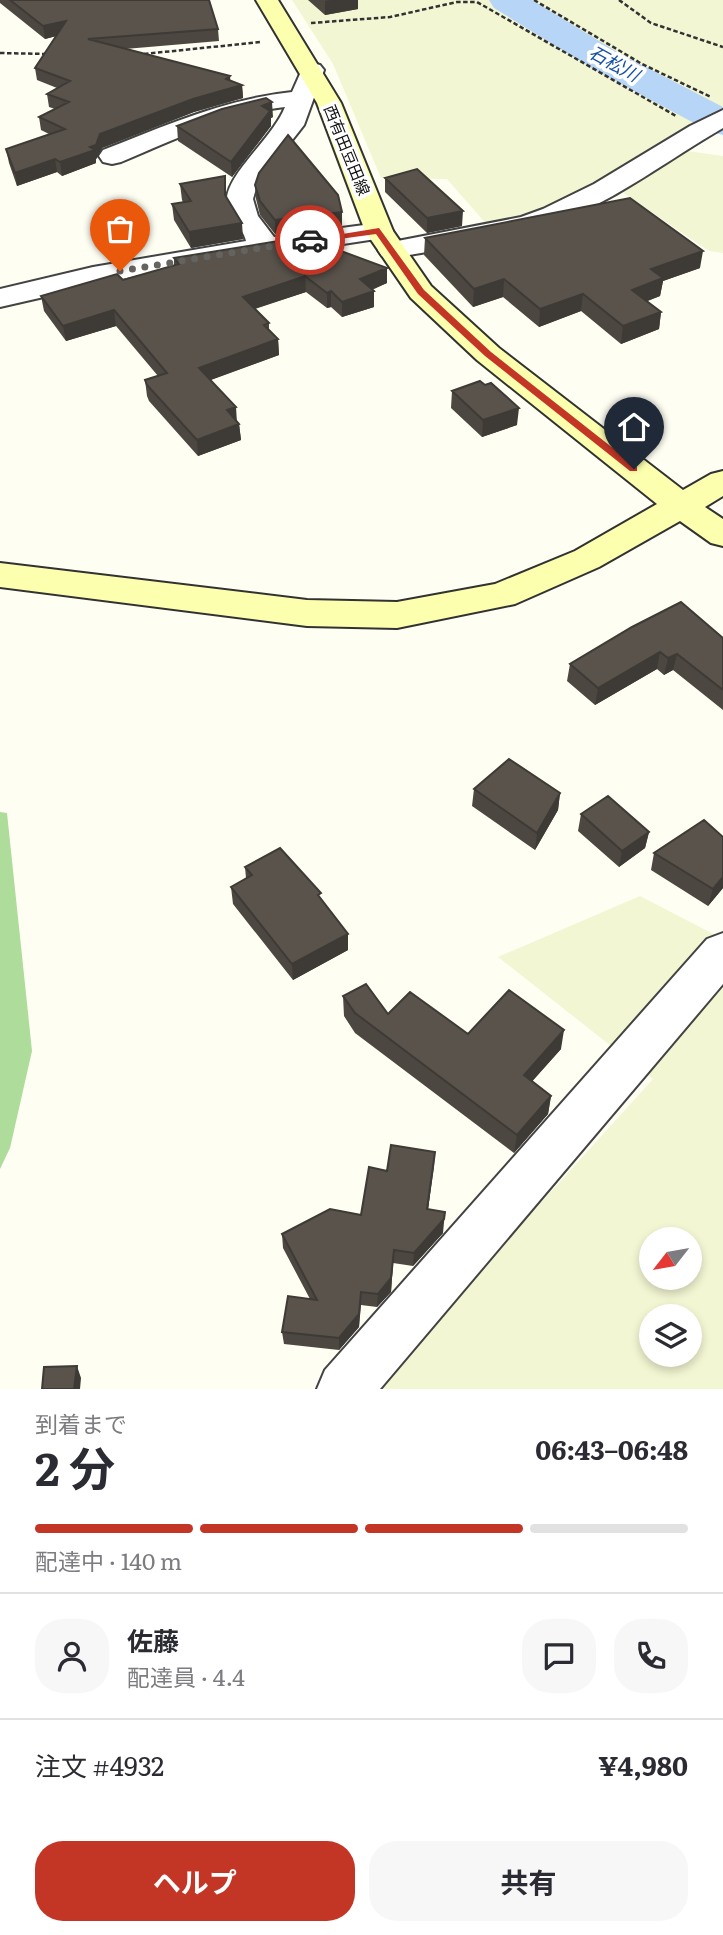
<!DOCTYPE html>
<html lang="ja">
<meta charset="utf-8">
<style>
:root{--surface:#fff;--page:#f7f7f7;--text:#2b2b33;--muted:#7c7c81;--line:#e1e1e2;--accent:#c33626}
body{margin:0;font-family:Literata,"Noto Sans JP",serif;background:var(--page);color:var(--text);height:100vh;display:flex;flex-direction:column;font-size:26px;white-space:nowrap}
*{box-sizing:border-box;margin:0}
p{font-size:23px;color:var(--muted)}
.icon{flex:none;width:38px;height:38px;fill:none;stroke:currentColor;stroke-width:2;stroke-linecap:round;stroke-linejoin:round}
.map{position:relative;height:1389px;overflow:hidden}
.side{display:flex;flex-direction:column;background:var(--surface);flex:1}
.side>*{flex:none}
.needle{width:46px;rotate:239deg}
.buttons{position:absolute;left:639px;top:1227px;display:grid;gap:14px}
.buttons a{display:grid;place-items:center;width:63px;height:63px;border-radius:50%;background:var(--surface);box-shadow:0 4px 10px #0003;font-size:35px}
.pin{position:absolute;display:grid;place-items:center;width:60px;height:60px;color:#fff;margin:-72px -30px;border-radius:50% 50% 50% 0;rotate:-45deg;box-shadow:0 0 7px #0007}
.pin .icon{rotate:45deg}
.courier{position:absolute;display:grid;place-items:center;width:70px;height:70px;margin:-35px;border:5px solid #c33626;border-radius:50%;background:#fff;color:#222;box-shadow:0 2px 9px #0007}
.headline em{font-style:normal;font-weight:700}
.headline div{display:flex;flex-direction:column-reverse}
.headline{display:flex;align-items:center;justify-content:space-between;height:119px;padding:0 35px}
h1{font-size:46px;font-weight:700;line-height:52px}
.bar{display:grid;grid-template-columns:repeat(4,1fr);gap:10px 7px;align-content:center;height:84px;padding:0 35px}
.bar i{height:9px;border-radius:5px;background:var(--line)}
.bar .active{background:var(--accent)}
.bar p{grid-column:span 4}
.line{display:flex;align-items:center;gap:18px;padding:0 35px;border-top:2px solid var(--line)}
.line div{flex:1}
.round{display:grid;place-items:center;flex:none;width:74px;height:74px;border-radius:28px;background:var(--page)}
.cta{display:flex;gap:14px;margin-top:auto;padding:14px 35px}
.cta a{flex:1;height:80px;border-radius:28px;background:var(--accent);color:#fff;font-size:28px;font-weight:700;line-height:80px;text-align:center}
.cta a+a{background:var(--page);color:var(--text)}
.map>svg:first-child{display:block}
</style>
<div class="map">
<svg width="723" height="1389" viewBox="0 0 723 1389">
<rect width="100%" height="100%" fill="#fffef3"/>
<path fill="#f3f6d2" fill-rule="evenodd" d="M292,0h431v110l-128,77 -54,27 -53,12 -41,-47 -66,-1 -48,-114z
M681,150l42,6v97l-14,-2 -93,-63z
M640,896l83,43v450h-351l281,-310 -155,-122zM651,1239h39v39h-39zM651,1316h39v38h-39z"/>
<path fill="#aedc9b" d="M0,812l7,1 25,238 -22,97 -10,21z"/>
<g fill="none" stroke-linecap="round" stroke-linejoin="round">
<path fill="#b7d6f7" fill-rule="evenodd" d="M489,0h43l87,53 104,54v28l-14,-4 -116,-62 -99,-61z"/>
<g stroke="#434343" stroke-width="4">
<path id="street" d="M312,63l8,2 4,5 -20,55 -47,60 -4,14 5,17 16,21 105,-14 10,2 4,6 -4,6 -249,38 -140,32v-18l93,-22 153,-26c-3,-15 -20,-26 -19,-43 2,-26 47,-62 58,-91 -57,6 -111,33 -164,55l-9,2 -9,-2 -4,-6 4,-6c61,-24 122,-51 189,-58l12,-27z
M723,110v18c-54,31 -105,71 -163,93 -53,21 -113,27 -168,37l-10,-2 -4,-6 4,-6 139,-27 22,-8 51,-25 96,-58z
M723,933v51l-343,405h-63l8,-19 382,-431z"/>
</g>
<g stroke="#323232" stroke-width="4">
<path id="secondary" d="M256,0h22l63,103 52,128 38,55 68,62 184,142 28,-16 12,-3v25l-18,11 18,12v27l-12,-3 -31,-22 -81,46 -84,37 -118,24 -90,-2 -307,-39v-24l307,37 90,2 98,-18 80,-33 82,-47 -180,-144 -66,-62 -46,-67 -48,-128z"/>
</g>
<path stroke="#323232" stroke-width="2.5" stroke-dasharray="4.5 2.5" stroke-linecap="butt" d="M534,0l108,64 69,33
M619,0l32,23 72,24
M311,23l79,-6 67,-15h20l199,114
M0,53l48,1
M144,54l117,-12"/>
<use href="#street" fill="#fff" fill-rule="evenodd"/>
<use href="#secondary" fill="#fcffae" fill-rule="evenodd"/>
</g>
<path fill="#4d4741" d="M0,0h209l9,29 1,12 -94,8 105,27v4l12,5 1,13 -49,14 -92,36 -5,10 -1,1v4l-34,13 -5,-4 -40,14 -8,-23 -3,-14 43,-15 -8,-4 -2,-13 16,-8 -6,-2 -2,-13 10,-6 -20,-8 -2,-12 21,-32 -11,3 -45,-36z
M308,0h50v9l-33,6z
M273,117l-2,1v8l-39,51 -54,-36 -1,-15z
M385,178l77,48 -35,7 -42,-41z
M180,184l46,12 17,43 -52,9 -17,-28 -2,-16 11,-2 -1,-2z
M255,185l87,27v13l-67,9 -15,-19 -4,-16z
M425,238l275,30 -37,13 -3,15 -13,5 14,11 -2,17 -38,15 -40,-33 -42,16 -36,-30 -30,10 -49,-52z
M174,258l213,10v15l-15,7 2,17 -32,10 -11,-10 -4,1 -21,-16 -51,17 14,14v7l9,9 1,16 -69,25 29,44 2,16 -43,16 -49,-55 -2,-5 -2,-16 13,-4 -42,-50 -50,15 -22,-30 -3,-15 82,-16 51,-15z
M452,391l65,34 -35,12 -31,-29z
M723,638v72l-50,-40 -9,5 -7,-6 -62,36 -28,-24 3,-17z
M474,789l86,4 -2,17 -23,40 -63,-44z
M581,814l68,18 -4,16 -26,19 -41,-36z
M723,837v51l-15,18 -57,-36 3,-17z
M245,867l103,83 -55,30 -60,-76 -2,-17 15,-9z
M343,996l45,18 80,20 93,15 -29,32 19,15 -3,18 -34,39 -159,-120 -11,-17z
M435,1152l-7,58 15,23 -30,33 -20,-3 -2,29 -14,15 -16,-2 -2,22 -20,23 -55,-6 -2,-12 28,-33 -27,-51 -1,-14 79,-19 26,-44z"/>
<path fill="#3e3a35" d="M331,0h27v9l-33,6v-14z
M66,21l2,12 -23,6 -2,-13z
M230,76l1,12 11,-3 1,13 -49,14 -92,36 -5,10 -1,1v4l-34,13 -2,-14 30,-15 10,-13 126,-55z
M272,102l1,15 -2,1v8l-39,51 -1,-15 31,-56z
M55,159l2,13 -40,14 -2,-13z
M463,211l-1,15 -35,7v-15z
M342,212v13l-67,9v-14z
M242,223l1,16 -52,9 -2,-16z
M703,251l-3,17 -37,13 -3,15 -30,12 2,-18 19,-21z
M387,268v15l-27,11v-15z
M305,276l1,16 -62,20 -1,-15z
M504,279l-1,18 -30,10 1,-18z
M331,291v16l-4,1v-15z
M374,291v16l-32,10v-15z
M583,294l-2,17 -42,16 1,-18z
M114,310l2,16 -50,15 -3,-15z
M661,312l-2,17 -38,15 2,-18z
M278,339l1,16 -79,29 -1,-16z
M236,407l1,16 -10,-13z
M519,408l-2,17 -35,12 1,-17z
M239,424l2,16 -43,16 -1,-16z
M660,652l-3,17 -62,36 3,-17z
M677,654l-4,16 -9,5 4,-17z
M560,793l-2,17 -23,40 2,-17z
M649,832l-4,16 -26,19 3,-16z
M723,877v11l-15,18 5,-17z
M348,934v16l-55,30 -1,-16z
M564,1030l-3,19 -40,45 3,-19z
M551,1096l-3,18 -34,39 3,-18z
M435,1152l-1,15 -8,56 1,-14z
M445,1212l-2,21 -30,33 1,-13z
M394,1250l-3,42 -14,15 1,-13z
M361,1292l-2,35 -20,23v-12z
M77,1366l4,12 -1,11h-6z"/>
<path fill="#59534c" stroke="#3e3a35" stroke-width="2" d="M10,0h199l9,29 -130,10 142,37 -4,3 16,6 -49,14 -93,35 -4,11 -6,2 5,3 -35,12 -5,-3 -40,14 -9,-24 59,-20 -26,-12 30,-15 -22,-8 23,-13 -35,-13 31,-47 -23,5z
M266,98l6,4 -10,4 8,5 -39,51 -54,-36 45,-17z
M288,135l50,60 4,17 -67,8 -15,-19 -5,-16 4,-12z
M417,169l46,42 -36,7 -42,-40z
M225,176v19l17,28 -53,9 -17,-28 19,-3 -11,-17z
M630,198l73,53 -52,18 12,9 -31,12 29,22 -38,14 -40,-32 -43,15 -36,-30 -30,10 -49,-51z
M303,237l84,31 -27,11 14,12 -32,11 -11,-11 -4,2 -22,-17 -62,21 26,26 -5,2 14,14 -79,29 37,39 -9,3 12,14 -42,16 -50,-55 -2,-5 22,-7 -53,-63 -51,16 -22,-30 76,-22 6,6 56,-16 -5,-6z
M480,381l5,4 6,-2 28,25 -36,12 -31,-29z
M681,602l42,36v52l-46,-36 -9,4 -8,-6 -62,36 -28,-24 62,-37z
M509,759l51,34 -23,40 -63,-44z
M608,796l41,36 -27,19 -41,-37z
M704,820l19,17v40l-10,12 -59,-36z
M280,848l41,45 -3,2 30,39 -56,30 -61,-77 21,-12 -7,-8z
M366,984l22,30 22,-22 58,42 41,-44 55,40 -40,45 27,21 -34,39 -162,-122 -12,-17z
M391,1145l44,7 -8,57 18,3 -1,7 -30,34 -20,-3 -3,28 -13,16 -17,-2 -2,22 -20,24 -57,-6 6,-36 29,4 -35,-66 48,-25 31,6 8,-48 18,4z
M77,1366l-3,23h-32l2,-22z"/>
<path fill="#c33626" d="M379,228l45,62 67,62 146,115v4h-7l-145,-115 -67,-62 -42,-60 -66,9 -4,-3z"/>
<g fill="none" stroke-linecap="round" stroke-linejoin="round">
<path stroke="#64635f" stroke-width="7" stroke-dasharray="0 12.6" d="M120,271l190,-31"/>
</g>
<g text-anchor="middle" stroke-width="7" stroke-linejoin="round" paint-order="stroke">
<g font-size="16" fill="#101010" stroke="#fff">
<text transform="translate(347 150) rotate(68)" y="6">西有田豆田線</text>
</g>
<g font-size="18" font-style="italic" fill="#1751a4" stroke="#fff">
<text transform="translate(614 64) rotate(29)" y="6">石松川</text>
</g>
</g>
</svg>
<div class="buttons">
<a><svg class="needle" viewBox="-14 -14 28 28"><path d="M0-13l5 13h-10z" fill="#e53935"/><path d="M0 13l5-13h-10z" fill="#7c7c81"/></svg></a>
<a><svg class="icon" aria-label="layers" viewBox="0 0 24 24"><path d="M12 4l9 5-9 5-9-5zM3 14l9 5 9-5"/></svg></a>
</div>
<div class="pin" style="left:120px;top:271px;background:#ea580c"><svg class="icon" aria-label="bag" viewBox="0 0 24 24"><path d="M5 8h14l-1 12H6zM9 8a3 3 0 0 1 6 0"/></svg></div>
<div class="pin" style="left:634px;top:469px;background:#1f2937"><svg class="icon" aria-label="home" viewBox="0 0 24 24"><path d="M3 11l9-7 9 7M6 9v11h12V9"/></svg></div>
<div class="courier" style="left:310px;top:240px"><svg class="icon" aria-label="car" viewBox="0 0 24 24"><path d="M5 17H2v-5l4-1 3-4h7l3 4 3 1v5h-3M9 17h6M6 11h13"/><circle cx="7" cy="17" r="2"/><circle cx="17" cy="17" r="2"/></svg></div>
</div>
<section class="side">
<div class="headline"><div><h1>2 分</h1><p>到着まで</p></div><em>06:43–06:48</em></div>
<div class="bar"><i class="active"></i><i class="active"></i><i class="active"></i><i></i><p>配達中 · 140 m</p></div>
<div class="line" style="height:126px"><a class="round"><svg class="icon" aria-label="person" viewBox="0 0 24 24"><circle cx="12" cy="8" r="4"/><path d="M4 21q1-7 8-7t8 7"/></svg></a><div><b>佐藤</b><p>配達員 · 4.4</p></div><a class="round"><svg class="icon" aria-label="chat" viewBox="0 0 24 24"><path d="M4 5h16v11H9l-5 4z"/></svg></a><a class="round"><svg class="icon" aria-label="phone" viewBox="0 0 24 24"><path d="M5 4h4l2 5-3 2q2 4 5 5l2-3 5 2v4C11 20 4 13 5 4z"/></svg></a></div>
<div class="line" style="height:91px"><div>注文 #4932</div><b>¥4,980</b></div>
<div class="cta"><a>ヘルプ</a><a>共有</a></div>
</section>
